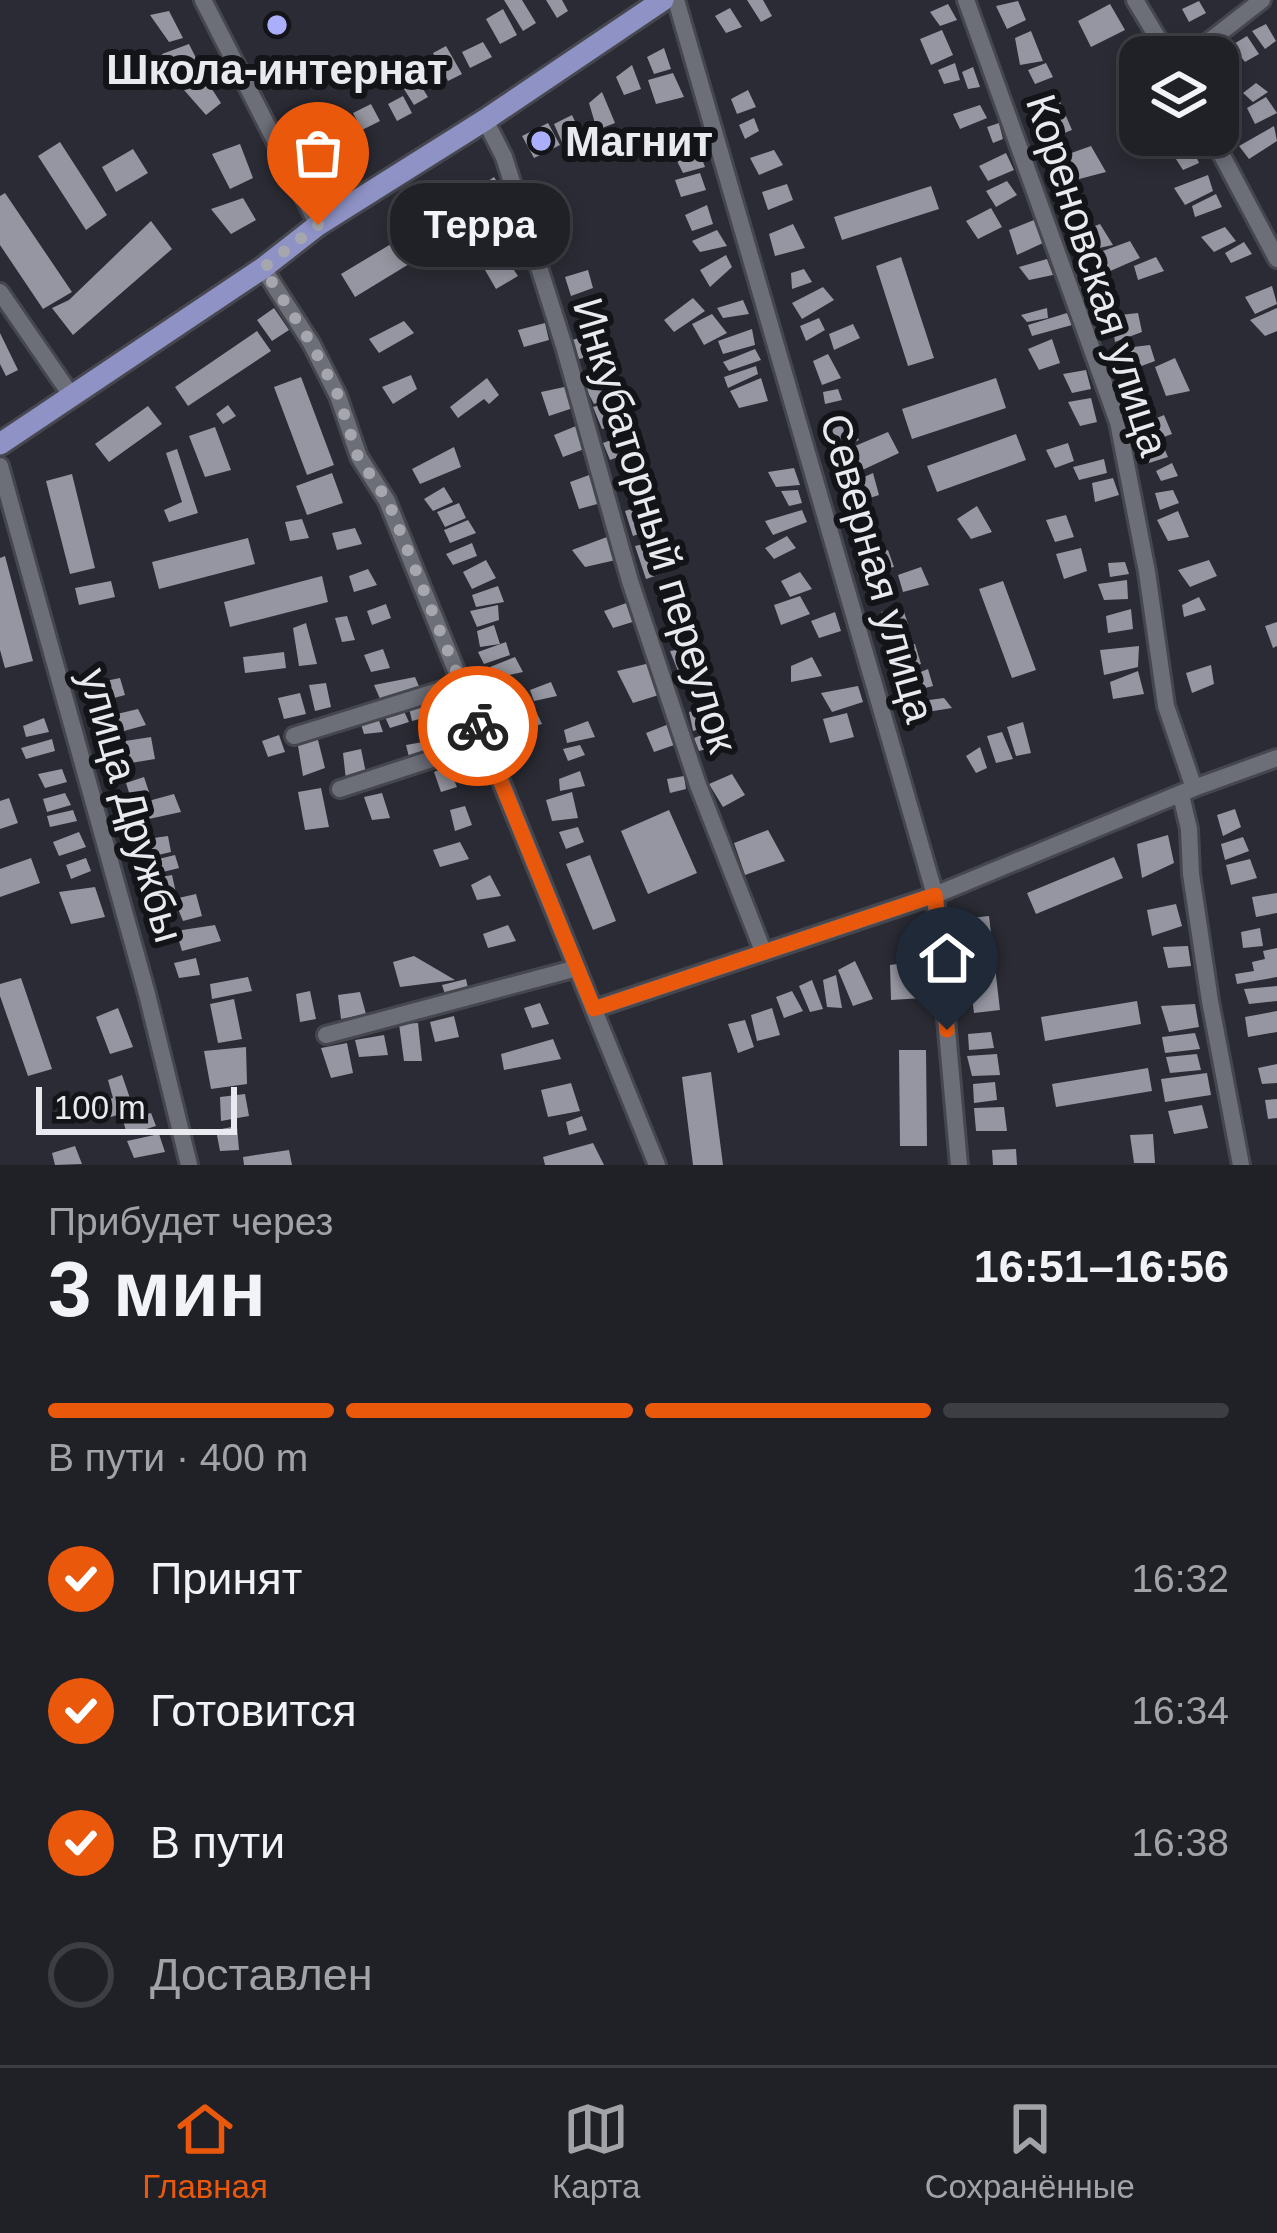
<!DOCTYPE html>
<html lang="ru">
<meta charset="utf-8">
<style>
:root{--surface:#202027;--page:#28282f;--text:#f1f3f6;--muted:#a2a3a7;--line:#3d3e44;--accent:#ea580c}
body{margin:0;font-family:Helvetica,sans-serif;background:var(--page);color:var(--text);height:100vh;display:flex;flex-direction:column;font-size:45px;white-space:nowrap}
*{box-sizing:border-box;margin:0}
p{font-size:39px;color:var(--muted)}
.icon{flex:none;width:66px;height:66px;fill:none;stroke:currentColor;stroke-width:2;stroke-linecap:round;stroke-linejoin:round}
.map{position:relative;height:1165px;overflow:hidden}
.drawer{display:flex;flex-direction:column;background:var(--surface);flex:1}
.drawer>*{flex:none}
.controls{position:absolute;left:1119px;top:36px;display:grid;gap:24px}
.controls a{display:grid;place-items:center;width:120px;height:120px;border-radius:24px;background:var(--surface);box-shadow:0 6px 18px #0003,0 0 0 3px var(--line);font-size:60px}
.scale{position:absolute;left:36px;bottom:30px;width:201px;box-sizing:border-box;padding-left:12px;border:6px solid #e9eaf0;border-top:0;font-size:33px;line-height:42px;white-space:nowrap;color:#e9eaf0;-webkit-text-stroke:9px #131418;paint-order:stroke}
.pin{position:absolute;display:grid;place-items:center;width:102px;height:102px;color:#fff;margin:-123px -51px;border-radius:50% 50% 50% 0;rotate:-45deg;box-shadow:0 0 12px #0007}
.pin .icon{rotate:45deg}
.courier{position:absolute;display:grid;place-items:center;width:120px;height:120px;margin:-60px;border:9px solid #ea580c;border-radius:50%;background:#fff;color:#222;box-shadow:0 3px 15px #0007}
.bubble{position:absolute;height:84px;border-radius:36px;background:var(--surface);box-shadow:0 6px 18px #0003,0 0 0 3px var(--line);font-size:39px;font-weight:700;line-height:84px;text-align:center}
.head em{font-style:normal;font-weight:700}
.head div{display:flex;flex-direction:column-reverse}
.head{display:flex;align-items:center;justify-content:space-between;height:204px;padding:0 48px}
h1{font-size:78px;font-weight:700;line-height:90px}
.bar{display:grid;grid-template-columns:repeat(4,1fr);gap:18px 12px;align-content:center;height:144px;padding:0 48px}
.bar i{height:15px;border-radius:9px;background:var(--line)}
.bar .on{background:var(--accent)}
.bar p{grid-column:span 4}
ol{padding:0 48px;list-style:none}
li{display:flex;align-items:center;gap:36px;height:132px}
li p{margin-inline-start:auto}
li .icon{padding:12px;border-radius:50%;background:var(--accent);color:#fff;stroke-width:4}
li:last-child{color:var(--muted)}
li i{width:66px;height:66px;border:6px solid var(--line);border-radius:50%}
.tab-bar{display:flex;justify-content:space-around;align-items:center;height:168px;border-top:3px solid var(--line);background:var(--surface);font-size:33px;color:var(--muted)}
.tab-bar a{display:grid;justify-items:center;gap:6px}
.tab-bar .on{color:var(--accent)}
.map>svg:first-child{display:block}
</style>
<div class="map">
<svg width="1277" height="1165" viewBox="0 0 1277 1165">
<rect width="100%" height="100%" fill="#2a2b34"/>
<path fill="#9596a1" d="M504,0h18l14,23 -13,8z
M546,0h16l6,11 -11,7z
M747,0h16l9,16 -11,6z
M1018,1l8,19 -19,9 -11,-23z
M1199,1l7,12 -17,9 -7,-13z
M948,4l9,16 -17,6 -10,-14z
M1110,4l15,26 -34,17 -13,-26z
M730,8l12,19 -16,6 -11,-17z
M503,9l14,26 -17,9 -14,-25z
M169,11l14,27 -14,4 -19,-27z
M1266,24l10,17 -11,8 -13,-18z
M942,30l11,25 -22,10 -11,-26z
M1031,31l12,30 -23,4 -5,-27z
M1247,36l12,18 -14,8 -13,-17z
M483,42l9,15 -22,11 -8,-16z
M189,44l9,18 -28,11 -8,-19z
M446,46l16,28 -14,7 -15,-28z
M664,48l7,21 -17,5 -7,-17z
M1228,56l13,19 -13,9 -10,-11v-10z
M429,58l8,15 -15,8 -8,-15z
M955,63l5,17 -16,4 -6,-14z
M1046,63l7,14 -18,7 -7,-14z
M408,65l20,32 -14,8 -20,-32z
M632,65l9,24 -17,6 -8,-18z
M973,67l7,20 -12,2 -6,-17z
M673,73l11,24 -28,7 -8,-24z
M206,80l15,23 -15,12 -22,-25z
M1256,83l12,9 -15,10 -10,-9z
M748,90l8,17 -19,7 -6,-15z
M602,92l13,31 -18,7 -8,-27z
M403,96l9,17 -15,8 -9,-17z
M1266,97l11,16 -22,11 -8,-16z
M1060,102l12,28 -26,10 -12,-29z
M371,104l9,17 -18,9 -9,-17z
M980,105l7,13 -27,11 -7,-15z
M572,115l11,23 -19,9 -10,-23z
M754,118l5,13 -14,8 -6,-14z
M548,123l12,22 -26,13 -12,-22z
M999,123l4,16 -10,4 -6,-16z
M342,124l10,22 -10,4 -10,-22z
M1274,126l3,15 -28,18 -10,-13z
M60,142l47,73 -21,15 -48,-74z
M240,144l13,34 -23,11 -18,-35z
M1091,146l15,26 -42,11 -7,-25z
M1192,147l7,16 -16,7 -9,-14z
M698,148l7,19 -22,6 -9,-18z
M133,149l15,24 -32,19 -14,-25z
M774,150l9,15 -24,10 -9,-17z
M1006,153l8,17 -26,11 -9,-15z
M700,173l6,17 -25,7 -6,-17z
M1208,175l5,16 -28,14 -11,-17z
M494,177l14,21 -63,43 -15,-21z
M1007,181l10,14 -21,12 -10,-16z
M787,184l6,16 -25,10 -6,-18z
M1078,184l9,18 -13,4 -7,-17z
M931,186l8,23 -97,31 -8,-23z
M5,193l67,99 -29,17 -43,-64v-49z
M1216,194l6,13 -27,10 -3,-11z
M243,198l13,22 -25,14 -20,-25z
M707,205l6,19 -21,7 -7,-16z
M991,208l11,19 -24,12 -12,-18z
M1034,220l9,23 -26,12 -8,-25z
M151,221l21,28 -99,86 -21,-27 17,-8z
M793,224l12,24 -30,8 -6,-22z
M1100,224l13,21 -19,4 -7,-20z
M1225,227l11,14 -22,11 -13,-15z
M717,230l10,16 -27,6 -8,-11z
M406,235l13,23 -64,39 -14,-23z
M1130,241l10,17 -32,14 -8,-20z
M1244,242l8,12 -21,9 -6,-10z
M726,255l6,12 -22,20 -10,-17z
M901,257l33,101 -26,8 -32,-100z
M1156,257l8,14 -26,9 -4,-14z
M1047,259l6,16 -24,5 -10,-13z
M507,260l11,16 -22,13 -11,-19z
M804,269l8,13 -20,7 -1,-16z
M588,270l5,18 -22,8 -6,-19z
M1272,286l5,18 -22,10 -10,-17z
M823,287l11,13 -32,19 -10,-16z
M693,298l12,13 -31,21 -10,-12z
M743,300l6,14 -26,4 -6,-10z
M274,308l15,22 -17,11 -15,-21z
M1047,308l1,10 -21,4 -6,-7z
M1277,308v23l-12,5 -15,-16z
M1067,313l5,12 -40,11 -4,-11z
M1138,313l4,19 -27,10 -4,-26z
M712,314l15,19 -23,12 -12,-21z
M819,318l6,12 -19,11 -6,-15z
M404,321l10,12 -35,20 -10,-14z
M545,323l4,17 -25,7 -6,-17z
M853,324l7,14 -26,12 -5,-16z
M752,329l3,16 -32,9 -5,-13z
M257,331l14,20 -83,55 -13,-19z
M0,333l18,37 -12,6 -6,-12z
M592,334l7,20 -20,5 -7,-19z
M1052,339l8,24 -21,7 -11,-21z
M1150,345l5,16 -27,10 -3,-23z
M755,349l6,11 -32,11 -6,-9z
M828,354l13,24 -19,7 -9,-24z
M1175,358l15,33 -24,5 -11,-29z
M756,366l2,8 -30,14 -4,-11z
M1086,370l5,19 -19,4 -9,-19z
M411,375l6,14 -24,15 -11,-17z
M301,377l33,88 -27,10 -33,-88z
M487,378l12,17 -10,9 -5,-5 -26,19 -8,-11z
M610,378l6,17 -22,9 -9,-17z
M761,378l7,23 -29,7 -9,-17z
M996,378l10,30 -94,31 -10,-30z
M569,386l7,21 -27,9 -8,-24z
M838,389l4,11 -17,4 -2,-12z
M1091,398l6,24 -17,4 -12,-24z
M618,400l9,22 -25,7 -9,-22z
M228,405l8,11 -13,8 -7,-10z
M148,406l14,18 -53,38 -14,-18z
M1164,415l8,19 -22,8 -5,-19z
M843,420l16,20 -22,11 -9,-19z
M576,426l11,22 -24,9 -9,-22z
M215,427l16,43 -26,7 -16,-41z
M888,432l11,21 -43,20 -8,-24z
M1016,434l10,26 -89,32 -10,-26z
M622,436l7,17 -19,7 -7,-17z
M1068,443l6,18 -19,7 -9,-18z
M1162,443l6,14 -19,6 -4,-16z
M454,447l7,20 -41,17 -8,-15z
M177,449l21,64 -29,9 -5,-12 18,-8 -16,-49z
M1104,459l3,14 -28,7 -6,-13z
M1172,463l6,13 -17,5 -5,-10z
M794,468l6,17 -24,2 -8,-15z
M332,473l11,30 -36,12 -11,-29z
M873,473l6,22 -18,6 -6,-20z
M72,474l23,94 -25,6 -24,-93z
M592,474l9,29 -22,6 -9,-27z
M1113,478l6,17 -24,7 -3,-19z
M444,487l9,15 -20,9 -9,-12z
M798,490l4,13 -13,3 -8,-15z
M1173,490l6,13 -19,7 -5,-17z
M459,503l7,15 -21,9 -8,-15z
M650,503l8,24 -25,9 -8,-25z
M977,506l15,26 -21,7 -14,-20z
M802,510l5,12 -34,13 -8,-14z
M1178,511l11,26 -21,4 -11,-21z
M1066,515l8,22 -19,5 -9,-22z
M302,519l7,19 -19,3 -5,-19z
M468,520l8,13 -26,10 -6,-13z
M355,528l7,16 -25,6 -5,-17z
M787,536l9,12 -22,11 -9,-11z
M607,537l9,23 -31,7 -13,-17z
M248,538l7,26 -96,25 -7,-27z
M657,541l10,31 -21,7 -11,-33z
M472,543l5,13 -24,9 -7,-11z
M1081,548l6,23 -23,8 -8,-25z
M888,550l6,17 -24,5 -1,-17z
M5,556l28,105 -28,7 -5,-18v-92z
M486,560l10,18 -24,11 -9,-17z
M1209,560l8,16 -27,11 -12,-17z
M1125,562l4,12 -19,3 -2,-14z
M921,567l8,18 -26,7 -5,-17z
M368,569l9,16 -23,7 -5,-16z
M800,572l12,17 -22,8 -9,-16z
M322,576l6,26 -98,25 -6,-25z
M1127,580l1,19 -24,1 -6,-16z
M111,581l4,16 -36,8 -4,-17z
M1003,581l33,89 -24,8 -33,-89z
M498,586l6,16 -28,5 -4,-12z
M800,596l10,18 -29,11 -7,-20z
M1199,597l7,13 -22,7 -2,-12z
M632,601l7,19 -26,8 -9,-17z
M386,604l5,14 -19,7 -5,-14z
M498,605l1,15 -22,7 -7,-16z
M902,606l6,18 -20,4 -7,-16z
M1131,609l2,20 -25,4 -2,-17z
M835,612l6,19 -22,7 -8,-17z
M347,616l8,24 -13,2 -7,-24z
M1277,622v24l-4,2 -8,-22z
M306,623l11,41 -18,2 -6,-38z
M494,625l6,19 -20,3 -3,-16z
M506,642l4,13 -26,9 -6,-12z
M915,644l6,20 -26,8 -5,-23z
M1139,646l-1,21 -34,8 -4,-25z
M692,647l6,15 -20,9 -8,-20z
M383,649l7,19 -19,4 -7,-17z
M284,652l2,16 -41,5 -2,-16z
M515,657l8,15 -24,5 -9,-10z
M812,657l10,19 -31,6v-16z
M650,663l12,31 -29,9 -16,-32z
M1211,665l3,19 -22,9 -6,-20z
M928,669l5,17 -27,7 -5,-13z
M1138,671l6,23 -31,5 -3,-17z
M415,677l6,14 -40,10 -7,-16z
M120,678l5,17 -22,6 -7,-18z
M551,682l6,14 -23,5 -4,-11z
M326,683l5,24 -16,4 -6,-26z
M858,686l5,16 -31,10 -11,-19z
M300,693l6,21 -22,5 -6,-21z
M944,698l8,10 -31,5 -7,-11z
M425,703l6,13 -19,5 -3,-13z
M719,704l10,16 -36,11 -4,-19z
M534,707l8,17 -27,7 -8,-18z
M138,709l8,16 -26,7 -3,-18z
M403,709l6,13 -19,6 -6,-13z
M847,713l7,24 -24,6 -7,-24z
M377,715l6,17 -19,2 -4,-13z
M44,718l5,14 -23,5 -3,-11z
M588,721l7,16 -28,6 -3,-13z
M1023,722l8,31 -15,3 -9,-29z
M669,724l8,20 -23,8 -8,-19z
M728,725l6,16 -35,10 -5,-13z
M1002,732l11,27 -17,4 -9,-27z
M279,735l6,17 -17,5 -6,-16z
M317,736l8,32 -22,8 -6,-36z
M151,737l4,22 -24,4 -6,-22z
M52,739l3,12 -29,8 -5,-11z
M423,742l3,14 -16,5 -4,-16z
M580,745l5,10 -17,6 -5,-12z
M980,747l7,21 -11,5 -10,-17z
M361,749l5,24 -20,7 -3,-27z
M448,766l9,21 -16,5 -7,-20z
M62,769l5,13 -22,6 -7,-14z
M580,771l5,15 -25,5 -1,-12z
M732,774l13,21 -22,12 -14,-23z
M684,776l2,13 -16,4 -3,-14z
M144,777l5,15 -18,7 -5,-16z
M321,788l8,39 -24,3 -7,-38z
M572,792l6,26 -26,3 -6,-21z
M65,793l6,12 -24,7 -4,-13z
M382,793l8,25 -18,2 -8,-23z
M174,794l7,18 -37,8 -3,-17z
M9,798l9,25 -18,6v-28z
M465,806l7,19 -17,6 -5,-21z
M1235,809l6,18 -18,9 -6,-21z
M73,810l4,11 -27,6 -3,-11z
M669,810l28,63 -49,21 -27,-63z
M578,827l6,15 -18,7 -7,-17z
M768,830l17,31 -40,14 -11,-32z
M79,832l7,15 -27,9 -6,-14z
M1168,835l6,28 -32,15 -5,-34z
M168,836l3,16 -26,6 -6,-18z
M1243,837l6,14 -24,9 -4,-16z
M460,842l9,17 -29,8 -7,-17z
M175,855l4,13 -28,7 -5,-13z
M590,855l26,66 -23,9 -27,-66z
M1114,857l9,21 -87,36 -9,-21z
M31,858l9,25 -40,14v-28z
M86,858l5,13 -20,8 -5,-14z
M1250,859l7,19 -26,7 -5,-20z
M172,875l4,18 -20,3 -6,-17z
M490,875l11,21 -24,4 -6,-15z
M95,887l10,30 -34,7 -12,-32z
M1277,893v20l-21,4 -4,-20z
M196,894l6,22 -19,5 -9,-22z
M1176,904l6,22 -30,10 -5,-26z
M989,916l11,94 -26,3 -12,-94z
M215,925l6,16 -39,10 -6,-20z
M508,925l8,16 -28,7 -5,-14z
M1260,928l3,18 -20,2 -2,-16z
M1188,946l3,20 -23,2 -5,-21z
M1277,948v29l-40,7 -2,-10 19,-3 -2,-9 13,-3 -2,-8z
M414,956l41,24 -55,7 -7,-25z
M196,958l4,17 -21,3 -5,-15z
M855,961l18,38 -20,7 -15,-36z
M918,961l5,37 -32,2 -1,-35z
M836,975l6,33 -15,-1 -4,-27z
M248,977l4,14 -40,8 -2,-15z
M21,978l31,91 -24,7 -28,-80v-12z
M466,979l3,14 -23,4 -4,-12z
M812,980l11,29 -13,3 -11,-26z
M1277,986v15l-28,3 -5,-15z
M310,991l6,28 -16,3 -4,-28z
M792,991l11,20 -19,7 -8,-21z
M360,992l6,22 -25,5 -3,-24z
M234,999l8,40 -24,4 -8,-39z
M1137,1001l4,23 -96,17 -4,-24z
M540,1003l9,21 -17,4 -8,-20z
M1195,1004l4,23 -30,5 -8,-26z
M118,1008l15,39 -23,7 -14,-37z
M772,1008l8,27 -23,6 -6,-26z
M1277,1011v21l-29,5 -3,-20z
M454,1016l5,21 -24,5 -5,-20z
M745,1020l9,27 -16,6 -10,-29z
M418,1023l4,38h-18l-5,-37z
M991,1032l3,16 -25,2 -1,-16z
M1195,1033l5,16 -35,4 -3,-16z
M384,1035l4,20 -29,2 -4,-17z
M553,1039l8,20 -57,11 -3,-16z
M347,1043l6,30 -22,5 -10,-30z
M246,1047l1,37 -36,5 -7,-38z
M899,1050h27l1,96h-27z
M997,1054l3,21 -28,1 -5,-20z
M1197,1054l4,16 -31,3 -4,-16z
M1277,1064v19l-15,1 -4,-16z
M1148,1068l4,23 -96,16 -4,-23z
M711,1072l12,93h-30l-11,-88z
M1207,1073l4,22 -46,7 -4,-23z
M122,1075l12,35 -40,12 -5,-16 24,-8 -5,-18z
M995,1082l2,18 -23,3 -1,-19z
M571,1083l9,28 -32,6 -7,-27z
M245,1094l4,22 -28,5 -1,-24z
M1277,1099v19l-9,1 -3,-19z
M1202,1105l6,23 -34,6 -6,-23z
M1004,1107l3,24h-31l-2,-23z
M151,1113l5,13 -29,9 -4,-15z
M582,1116l5,14 -18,5 -3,-13z
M237,1126l2,24 -19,1 -4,-21z
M159,1134l6,18 -31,6 -7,-17z
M1153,1134l2,29h-21l-4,-28z
M593,1143l11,22h-59l-2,-8z
M75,1146l7,18 -27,1 -3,-12z
M1016,1149l1,16h-24l-1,-15z
M289,1150l3,15h-48l-1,-8z"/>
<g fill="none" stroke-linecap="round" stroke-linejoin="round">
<g stroke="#46474e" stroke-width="22">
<path id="minor" d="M203,0l115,225
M676,0l259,895 24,270
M966,0l152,422 29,150 19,134 28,82
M1135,0l34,57
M1189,57l73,-57
M485,120l19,37 60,189 66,235 68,204 65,166
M1211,135l66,124
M263,268l48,75 27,53 21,61 28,44 270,664
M0,292l73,106
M0,466l147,528 42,171
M294,736l167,-52
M340,789l144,-47
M1181,795l8,34 2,45 19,127 31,164
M594,1009l341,-114 259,-107 83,-30
M326,1035l251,-67"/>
</g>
<g stroke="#46474e" stroke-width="27">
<path id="major" d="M0,444l263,-176 55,-43 167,-105 178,-120"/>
</g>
<use href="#minor" stroke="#6c6e78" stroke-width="16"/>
<use href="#major" stroke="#8e92c5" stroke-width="21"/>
</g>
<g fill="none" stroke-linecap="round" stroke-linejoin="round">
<path stroke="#a6a7ae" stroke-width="12" stroke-dasharray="0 21.6" d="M318,225l-55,43 48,75 27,52 20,62 30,44 90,225"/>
<path stroke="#ea580c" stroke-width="15" d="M478,726l116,283 341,-114 12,135"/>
</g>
<g fill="#abaffb" stroke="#131418" stroke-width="4.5">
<circle cx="277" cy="25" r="12"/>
<circle cx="541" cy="141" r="12"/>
</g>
<g text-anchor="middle" stroke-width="12" stroke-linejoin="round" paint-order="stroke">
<g font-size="42" font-weight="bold" fill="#e9eaf0" stroke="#131418">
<text x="277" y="84">Школа-интернат</text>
<text x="565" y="156" text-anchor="start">Магнит</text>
</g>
<g font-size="42" fill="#e9eaf0" stroke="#131418">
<text transform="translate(1098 275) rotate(72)" y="15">Кореновская улица</text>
<text transform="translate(656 525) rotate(73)" y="15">Инкубаторный переулок</text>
<text transform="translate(878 568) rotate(74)" y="15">Северная улица</text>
<text transform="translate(132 805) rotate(74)" y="15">улица Дружбы</text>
</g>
</g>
</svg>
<div class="controls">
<a><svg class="icon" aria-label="layers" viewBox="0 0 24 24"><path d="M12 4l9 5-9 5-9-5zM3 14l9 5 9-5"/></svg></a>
</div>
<div class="scale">100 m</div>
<div class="pin" style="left:318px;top:225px;background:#ea580c"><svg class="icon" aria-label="bag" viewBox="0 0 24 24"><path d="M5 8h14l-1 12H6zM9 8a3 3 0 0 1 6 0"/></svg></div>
<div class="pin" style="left:947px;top:1030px;background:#1f2937"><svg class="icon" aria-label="home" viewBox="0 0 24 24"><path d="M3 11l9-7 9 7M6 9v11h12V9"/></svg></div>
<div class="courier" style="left:478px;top:726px"><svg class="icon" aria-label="bike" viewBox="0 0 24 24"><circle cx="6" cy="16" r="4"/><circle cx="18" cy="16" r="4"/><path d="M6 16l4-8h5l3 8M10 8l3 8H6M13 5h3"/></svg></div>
<div class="bubble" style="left:390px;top:183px;width:180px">Терра</div>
</div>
<section class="drawer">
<div class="head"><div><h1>3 мин</h1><p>Прибудет через</p></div><em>16:51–16:56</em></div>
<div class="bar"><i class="on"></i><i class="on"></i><i class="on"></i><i></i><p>В пути · 400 m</p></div>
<ol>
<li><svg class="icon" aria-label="check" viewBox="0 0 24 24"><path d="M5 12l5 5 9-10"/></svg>Принят<p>16:32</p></li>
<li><svg class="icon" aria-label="check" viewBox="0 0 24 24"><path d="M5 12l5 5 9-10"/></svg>Готовится<p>16:34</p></li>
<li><svg class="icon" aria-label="check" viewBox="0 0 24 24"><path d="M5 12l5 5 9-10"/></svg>В пути<p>16:38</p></li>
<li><i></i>Доставлен</li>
</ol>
</section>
<nav class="tab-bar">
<a class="on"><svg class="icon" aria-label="home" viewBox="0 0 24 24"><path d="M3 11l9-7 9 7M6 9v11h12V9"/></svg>Главная</a>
<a><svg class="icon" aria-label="map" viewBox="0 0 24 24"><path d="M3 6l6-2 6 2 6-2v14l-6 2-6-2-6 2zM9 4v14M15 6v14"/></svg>Карта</a>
<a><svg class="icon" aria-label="saved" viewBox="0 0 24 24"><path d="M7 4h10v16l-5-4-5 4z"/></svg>Сохранённые</a>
</nav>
